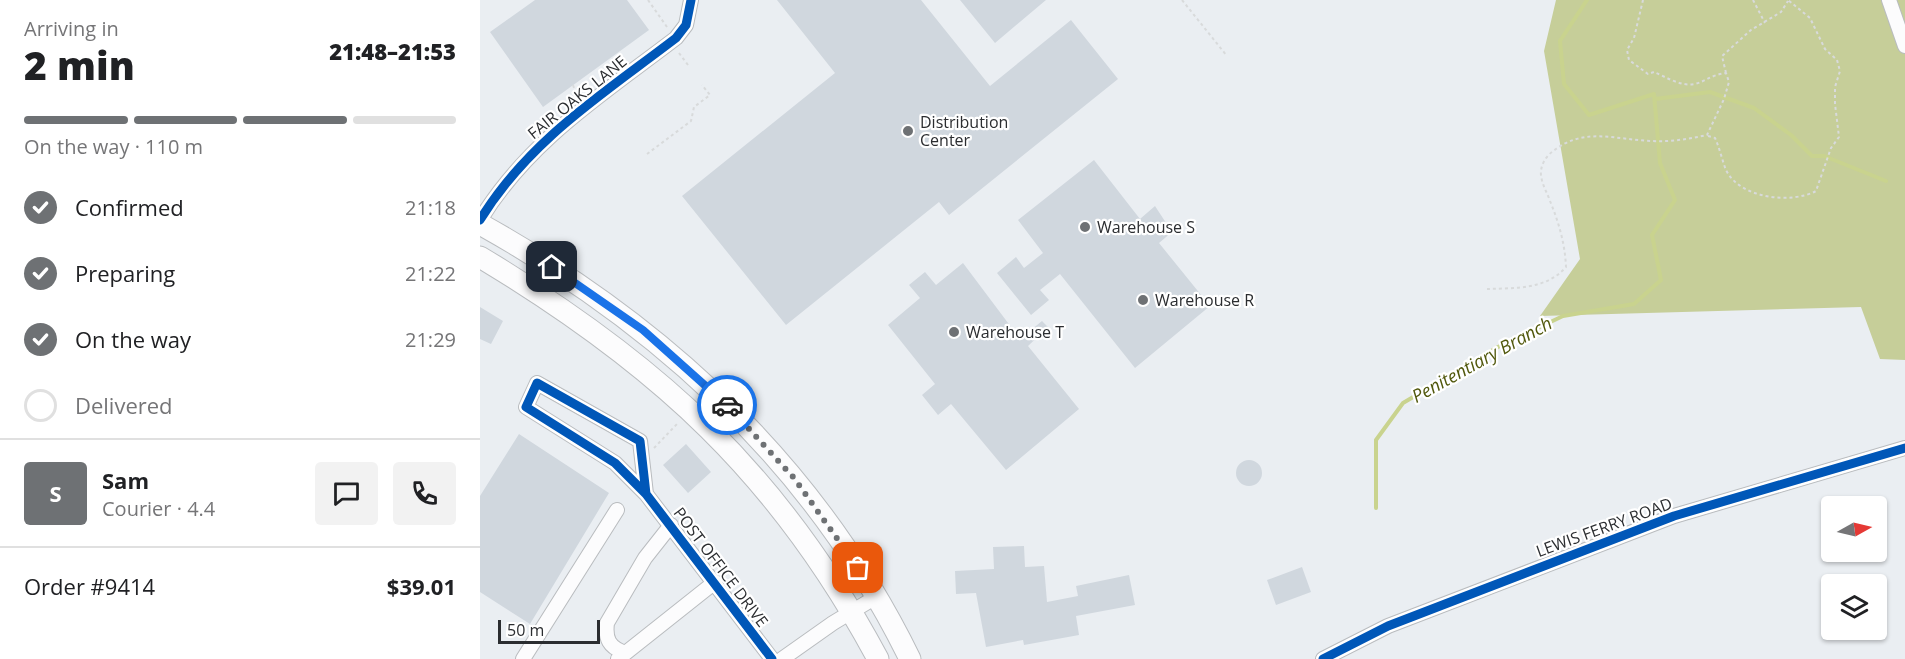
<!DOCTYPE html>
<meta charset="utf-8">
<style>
:root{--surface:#fff;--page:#f2f2f2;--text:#202124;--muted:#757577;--line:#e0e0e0;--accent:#6e7174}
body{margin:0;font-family:"Open Sans",sans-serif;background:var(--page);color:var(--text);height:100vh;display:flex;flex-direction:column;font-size:22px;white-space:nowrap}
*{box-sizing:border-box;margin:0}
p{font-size:20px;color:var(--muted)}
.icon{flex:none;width:33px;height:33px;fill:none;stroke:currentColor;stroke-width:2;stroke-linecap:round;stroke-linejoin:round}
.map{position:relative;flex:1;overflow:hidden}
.drawer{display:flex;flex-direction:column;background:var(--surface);width:480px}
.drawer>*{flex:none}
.needle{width:39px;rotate:82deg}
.fabs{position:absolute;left:1341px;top:496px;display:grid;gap:12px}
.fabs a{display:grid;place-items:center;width:66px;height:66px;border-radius:6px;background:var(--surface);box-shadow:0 2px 4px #0004;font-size:30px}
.scale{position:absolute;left:18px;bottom:15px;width:102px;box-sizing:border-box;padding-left:6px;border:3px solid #2b2d30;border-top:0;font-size:16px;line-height:21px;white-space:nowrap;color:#2b2d30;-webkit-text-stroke:4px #fff;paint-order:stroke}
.pin{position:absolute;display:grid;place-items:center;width:51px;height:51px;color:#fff;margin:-26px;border-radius:12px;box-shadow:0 3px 9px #0006}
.courier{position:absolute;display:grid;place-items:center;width:60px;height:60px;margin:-30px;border:4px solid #1a73e8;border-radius:50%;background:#fff;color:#222;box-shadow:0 2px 8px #0007}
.summary em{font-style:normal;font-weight:800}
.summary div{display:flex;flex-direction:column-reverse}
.summary{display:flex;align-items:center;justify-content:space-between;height:102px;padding:0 24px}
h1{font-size:39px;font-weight:800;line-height:45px}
.bar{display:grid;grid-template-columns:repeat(4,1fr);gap:9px 6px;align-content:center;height:72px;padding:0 24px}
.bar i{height:8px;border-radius:4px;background:var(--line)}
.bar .selected{background:var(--accent)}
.bar p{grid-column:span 4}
.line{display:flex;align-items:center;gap:15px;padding:0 24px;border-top:2px solid var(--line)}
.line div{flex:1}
.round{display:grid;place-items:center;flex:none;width:63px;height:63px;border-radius:6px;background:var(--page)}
ol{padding:0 24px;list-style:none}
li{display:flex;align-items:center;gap:18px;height:66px}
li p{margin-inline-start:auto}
li .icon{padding:6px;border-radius:50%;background:var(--accent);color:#fff;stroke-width:4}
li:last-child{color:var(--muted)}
li i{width:33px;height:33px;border:3px solid var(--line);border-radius:50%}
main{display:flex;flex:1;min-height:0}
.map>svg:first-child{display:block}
</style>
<main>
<section class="drawer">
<div class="summary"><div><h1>2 min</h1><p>Arriving in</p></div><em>21:48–21:53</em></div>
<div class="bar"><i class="selected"></i><i class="selected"></i><i class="selected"></i><i></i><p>On the way · 110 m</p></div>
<ol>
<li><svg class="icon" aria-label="check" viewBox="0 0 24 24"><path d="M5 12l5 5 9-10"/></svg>Confirmed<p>21:18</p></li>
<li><svg class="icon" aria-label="check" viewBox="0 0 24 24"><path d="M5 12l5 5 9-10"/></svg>Preparing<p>21:22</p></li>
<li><svg class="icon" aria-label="check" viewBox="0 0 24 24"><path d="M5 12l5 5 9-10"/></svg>On the way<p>21:29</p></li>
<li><i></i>Delivered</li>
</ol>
<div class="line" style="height:108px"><b class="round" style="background:var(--accent);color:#fff">S</b><div><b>Sam</b><p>Courier · 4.4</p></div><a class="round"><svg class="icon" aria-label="chat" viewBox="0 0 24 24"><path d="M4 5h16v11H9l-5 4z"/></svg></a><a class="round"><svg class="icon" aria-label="phone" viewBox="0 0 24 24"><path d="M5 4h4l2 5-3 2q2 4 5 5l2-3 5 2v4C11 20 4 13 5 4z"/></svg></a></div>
<div class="line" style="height:78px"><div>Order #9414</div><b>$39.01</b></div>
</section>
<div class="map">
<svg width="1425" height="659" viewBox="0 0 1425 659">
<rect width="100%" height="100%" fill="#eaeef2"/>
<path fill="#c6ce99" d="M1076,0h349v360l-25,-1 -19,-52 -321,9 40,-57 -36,-208z"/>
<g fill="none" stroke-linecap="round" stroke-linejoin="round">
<path stroke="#c9d38e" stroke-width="4" d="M1175,99l55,-7 44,16 37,27 21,21h12l62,25
M896,508v-68l27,-37 95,-56 65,-31 71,-12 27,-24 -9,-45 23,-35 -15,-37 -6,-69 -65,21 -25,-31 -4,-43 27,-41"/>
</g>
<path fill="#d0d7de" d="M55,0h92l22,30 -106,77 -53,-75z
M297,0h144l69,86 81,-66 47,59 -169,136 -10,-13 -153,123 -104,-129 153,-123z
M480,0h86l-51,43z
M614,160l46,59 15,-13 17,26 -13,11 51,63 -75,62 -75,-94 -20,16 9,10 -18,15 -34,-42 19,-16 8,11 19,-15 -25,-33z
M483,263l57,76 22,-18 6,6 -20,19 51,63 -73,61 -55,-66 -13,11 -16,-20 13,-11 -47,-59 32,-27 -11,-13 16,-13 11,13z
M0,307l23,14 -12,23 -11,-5z
M39,434l90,59 -79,131 -50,-32v-96z
M206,444l25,28 -23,21 -25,-28z
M756 473a13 13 0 1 1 26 0a13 13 0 1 1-26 0Z
M544,546l1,21 19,-1 3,36 31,-6 -2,-10 53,-11 6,30 -59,11 3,19 -55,10 -1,-5 -37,7 -10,-54 -20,1 -1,-23 39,-2 -1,-22z
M822,567l9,25 -35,13 -9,-25z"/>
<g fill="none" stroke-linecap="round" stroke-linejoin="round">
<g stroke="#b9bcbf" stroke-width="16">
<path id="minor" d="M1409,0l16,46
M0,220c49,-80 123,-126 196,-182l10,-13 5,-25
M166,494l-6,-53 -103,-58 -11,24 89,56 31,31 126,165
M145,653c-16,-6 -20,-14 -18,-30l38,-65 26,-33
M43,659l94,-149
M138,659l97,-77
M302,659l51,-36 43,-26
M843,659l65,-33 286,-110 231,-68"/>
</g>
<g stroke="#b9bcbf" stroke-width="23">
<path id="highway" d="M0,224c185,103 336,243 430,435
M0,257c178,107 299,217 398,402"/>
</g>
<path stroke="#d8dadb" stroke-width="2" stroke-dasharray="3 3" stroke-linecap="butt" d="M168,0l19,27
M702,0l45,56
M1273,0l12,23
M199,53l9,12
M1246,73l-4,-17 29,-26 30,-18 7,-11
M93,85l4,11
M1228,136l7,2c5,11 7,22 11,32 14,29 66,34 90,21l15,-43 8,-11 -4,-33v-17l5,-16 -3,-11 -12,-11 -15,-31 -22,-18
M167,154l44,-33 3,-14 16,-12 -8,-10
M1007,289c27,-1 59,1 79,-22 -1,-23 -7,-44 -16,-66 -3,-9 -8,-16 -9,-26 -1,-8 4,-18 11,-23 31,-26 64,-12 100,-11 19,1 37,-2 55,-6l17,-36 5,-17 -3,-9c-15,2 -20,8 -31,11 -14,3 -29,-7 -41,-12l-6,2 -19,-14 -2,-10 7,-12 9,-38
M174,448l23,-24"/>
<use href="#minor" stroke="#fcfcfd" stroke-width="14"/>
<use href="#highway" stroke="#fcfcfd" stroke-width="21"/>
<g stroke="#fff" stroke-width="13">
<path id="cycleway" d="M0,220c49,-80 123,-126 196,-182l10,-13 5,-25
M166,494l-6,-53 -103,-58 -11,24 89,56 31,31 126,165
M843,659l65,-33 286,-110 231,-68"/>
</g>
<use href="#cycleway" stroke="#0057b8" stroke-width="9"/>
</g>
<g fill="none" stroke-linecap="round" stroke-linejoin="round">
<path stroke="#6e7174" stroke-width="6" stroke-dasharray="0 10.8" d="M247,405l67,73 64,90"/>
<path stroke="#1a73e8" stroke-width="8" d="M72,267l91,63 84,75"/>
</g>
<g fill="#6e7174" stroke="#fff" stroke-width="2">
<circle cx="428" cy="131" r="6"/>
<circle cx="605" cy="227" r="6"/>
<circle cx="663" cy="300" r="6"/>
<circle cx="474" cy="332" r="6"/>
</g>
<g text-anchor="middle" stroke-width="4.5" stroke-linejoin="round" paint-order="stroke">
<g font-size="16" fill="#2b2d30" stroke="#fff">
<text transform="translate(97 97) rotate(-39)" y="6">FAIR OAKS LANE</text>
<text transform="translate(1124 527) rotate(-20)" y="6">LEWIS FERRY ROAD</text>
<text transform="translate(241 567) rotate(53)" y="6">POST OFFICE DRIVE</text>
</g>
<g font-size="16" fill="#2b2d30" stroke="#fff" text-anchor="start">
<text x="440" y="128">Distribution<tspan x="440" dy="18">Center</tspan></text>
<text x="617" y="233">Warehouse S</text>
<text x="675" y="306">Warehouse R</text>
<text x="486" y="338">Warehouse T</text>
</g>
<g font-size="18" font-style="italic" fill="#51580c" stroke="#fff">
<text transform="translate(1002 360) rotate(-29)" y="6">Penitentiary Branch</text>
</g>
</g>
</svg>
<div class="fabs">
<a><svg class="needle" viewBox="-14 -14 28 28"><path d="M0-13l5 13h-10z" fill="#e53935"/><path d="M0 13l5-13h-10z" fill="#757577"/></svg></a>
<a><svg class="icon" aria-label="layers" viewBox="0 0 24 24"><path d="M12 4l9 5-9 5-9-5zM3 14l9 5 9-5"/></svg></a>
</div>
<div class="scale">50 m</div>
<div class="pin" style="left:378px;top:568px;background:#ea580c"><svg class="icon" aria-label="bag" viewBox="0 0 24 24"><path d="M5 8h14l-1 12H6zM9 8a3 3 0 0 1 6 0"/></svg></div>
<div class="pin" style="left:72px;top:267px;background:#1f2937"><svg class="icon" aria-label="home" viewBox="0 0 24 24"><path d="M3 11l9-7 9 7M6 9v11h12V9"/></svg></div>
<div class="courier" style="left:247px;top:405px"><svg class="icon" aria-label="car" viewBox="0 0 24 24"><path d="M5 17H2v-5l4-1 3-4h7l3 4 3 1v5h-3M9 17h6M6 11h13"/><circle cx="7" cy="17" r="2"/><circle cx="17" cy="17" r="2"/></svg></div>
</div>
</main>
